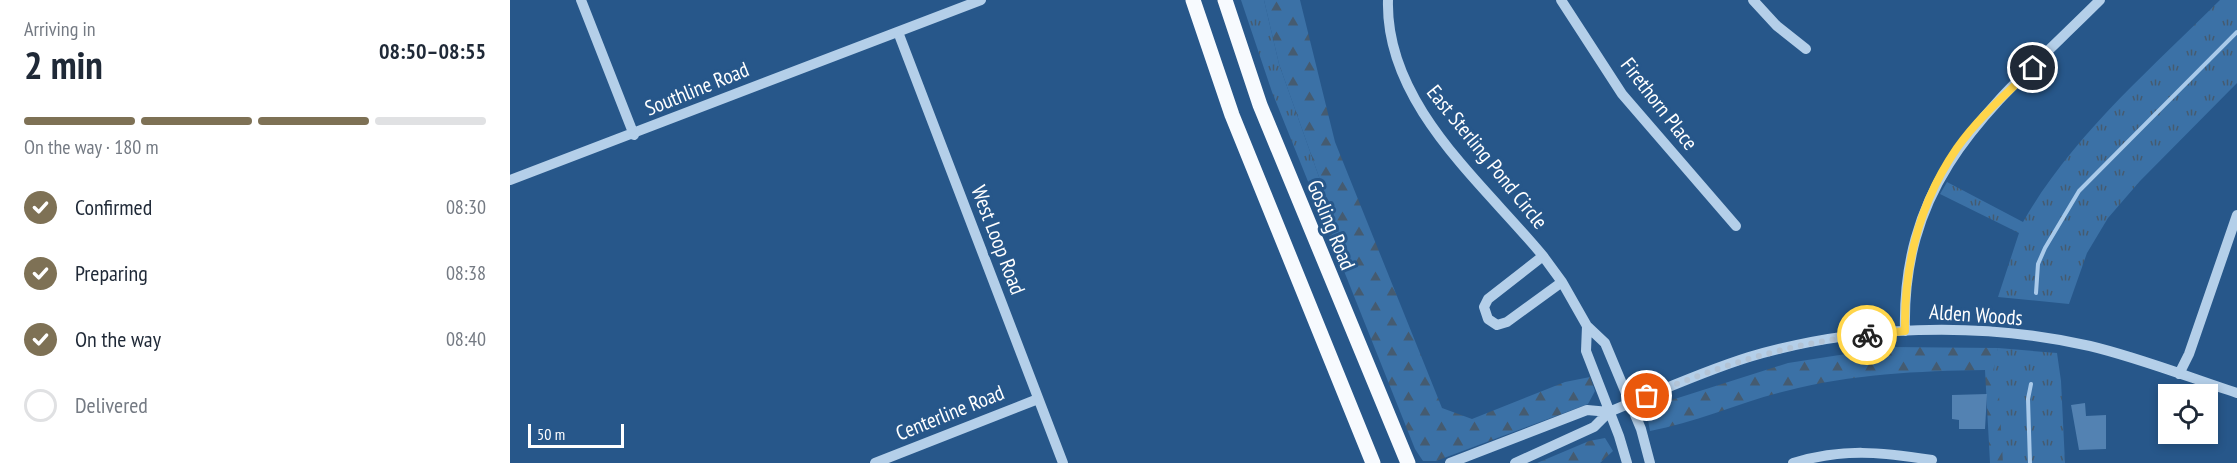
<!DOCTYPE html>
<meta charset="utf-8">
<style>
:root{--surface:#fff;--page:#f6f6f7;--text:#1f2937;--muted:#747a83;--line:#e0e1e3;--accent:#7e7155}
body{margin:0;font-family:"PT Sans Narrow",sans-serif;background:var(--page);color:var(--text);height:100vh;display:flex;flex-direction:column;font-size:22px;white-space:nowrap}
*{box-sizing:border-box;margin:0}
p{font-size:20px;color:var(--muted)}
.icon{flex:none;width:33px;height:33px;fill:none;stroke:currentColor;stroke-width:2;stroke-linecap:round;stroke-linejoin:round}
.map{position:relative;flex:1;overflow:hidden}
.panel{display:flex;flex-direction:column;background:var(--surface);width:510px}
.panel>*{flex:none}
.buttons{position:absolute;left:1648px;top:384px;display:grid;gap:12px}
.buttons a{display:grid;place-items:center;width:60px;height:60px;border-radius:0px;background:var(--surface);box-shadow:0 3px 9px #0003;font-size:30px}
.scale{position:absolute;left:18px;bottom:15px;width:96px;box-sizing:border-box;padding-left:6px;border:3px solid #fff;border-top:0;font-size:16px;line-height:21px;white-space:nowrap;color:#fff;-webkit-text-stroke:4px #27578a;paint-order:stroke}
.pin{position:absolute;display:grid;place-items:center;width:51px;height:51px;color:#fff;margin:-26px;border:3px solid #fff;border-radius:50%;box-shadow:0 2px 6px #0007}
.courier{position:absolute;display:grid;place-items:center;width:60px;height:60px;margin:-30px;border:4px solid #ffd54a;border-radius:50%;background:#fff;color:#222;box-shadow:0 2px 8px #0007}
.summary em{font-style:normal;font-weight:600}
.summary div{display:flex;flex-direction:column-reverse}
.summary{display:flex;align-items:center;justify-content:space-between;height:102px;padding:0 24px}
h1{font-size:39px;font-weight:600;line-height:45px}
.bar{display:grid;grid-template-columns:repeat(4,1fr);gap:9px 6px;align-content:center;height:72px;padding:0 24px}
.bar i{height:8px;border-radius:4px;background:var(--line)}
.bar .active{background:var(--accent)}
.bar p{grid-column:span 4}
ol{padding:0 24px;list-style:none}
li{display:flex;align-items:center;gap:18px;height:66px}
li p{margin-inline-start:auto}
li .icon{padding:6px;border-radius:50%;background:var(--accent);color:#fff;stroke-width:4}
li:last-child{color:var(--muted)}
li i{width:33px;height:33px;border:3px solid var(--line);border-radius:50%}
main{display:flex;flex:1;min-height:0}
.map>svg:first-child{display:block}
</style>
<main>
<section class="panel">
<div class="summary"><div><h1>2 min</h1><p>Arriving in</p></div><em>08:50–08:55</em></div>
<div class="bar"><i class="active"></i><i class="active"></i><i class="active"></i><i></i><p>On the way · 180 m</p></div>
<ol>
<li><svg class="icon" aria-label="check" viewBox="0 0 24 24"><path d="M5 12l5 5 9-10"/></svg>Confirmed<p>08:30</p></li>
<li><svg class="icon" aria-label="check" viewBox="0 0 24 24"><path d="M5 12l5 5 9-10"/></svg>Preparing<p>08:38</p></li>
<li><svg class="icon" aria-label="check" viewBox="0 0 24 24"><path d="M5 12l5 5 9-10"/></svg>On the way<p>08:40</p></li>
<li><i></i>Delivered</li>
</ol>
</section>
<div class="map">
<svg width="1727" height="463" viewBox="0 0 1727 463">
<defs>
<pattern id="grass-tufts" width="24" height="20" patternUnits="userSpaceOnUse" patternTransform="scale(1.5)"><rect width="24" height="20" fill="#3b71a6"/><path d="M3 7l-1-3M5 7V3M7 7l1-3M15 17l-1-3M17 17v-4M19 17l1-3" fill="none" stroke="#455b70"/></pattern>
<pattern id="forest-firs" width="22" height="20" patternUnits="userSpaceOnUse" patternTransform="scale(1.5)"><rect width="22" height="20" fill="#3b71a6"/><path d="M5 1l3.5 6h-7zM16 11l3.5 6h-7z" fill="#455b70"/></pattern>
</defs>
<rect width="100%" height="100%" fill="#27578a"/>
<path fill="url(#grass-tufts)" d="M731,0h23l15,64 68,192 -5,10 -70,-174z
M1710,0h17v83l-97,98 -32,37 -21,35 -18,51 -71,-7 21,-64 -79,-39 7,-12 76,40c49,-86 127,-152 197,-222z
M1488,348l59,5 4,28 4,82h-64l-13,-83z"/>
<path fill="url(#forest-firs)" d="M754,0h36l35,142 107,266 30,11 93,-37 25,-5 5,14 -7,13 -152,57h-13l-8,-12 -73,-183 5,-10 -68,-192z
M1381,347l107,1 -7,33 8,14 4,68h-13l-5,-93c-67,1 -134,4 -199,21 -46,11 -91,32 -136,40l-3,-16 12,-11 129,-41z
M1095,438l8,13 -13,12h-63l52,-22z"/>
<g fill="none" stroke-linecap="round" stroke-linejoin="round">
<path stroke="#a9caea" stroke-width="4" d="M1526,293l2,-29 7,-16 34,-57 158,-159
M1520,463l-2,-64 3,-15"/>
</g>
<path fill="#5382b2" d="M1477,394l-2,35h-26v-9l-7,-1v-24z
M1575,403l1,13 20,-1v34l-27,1 -8,-45z"/>
<g fill="none" stroke-linecap="round" stroke-linejoin="round">
<path stroke="#b4cfe9" stroke-width="10" d="M71,0l53,135
M878,0c-3,104 94,182 155,256l19,26 25,44 18,17 36,86 9,34
M1051,0l61,94 114,132
M1243,0l24,26 29,23
M388,32l165,431
M0,180l471,-180
M1033,256l-55,43 -4,8 4,12 9,6 10,-3 55,-40
M1077,326l-1,25 33,85 8,27
M1395,331c-4,-160 92,-228 195,-331
M1669,374l10,-20 48,-139
M365,463l163,-64
M940,463l137,-53 22,2
M1005,463l79,-36 15,-15c46,-19 92,-40 140,-55 108,-32 230,-36 341,-11 50,12 98,31 147,47
M1283,463c51,-15 87,-11 139,-3"/>
<path stroke="#f7fafe" stroke-width="15" d="M683,0l39,115 141,348
M715,0l35,105 148,358"/>
</g>
<g fill="none" stroke-linecap="round" stroke-linejoin="round">
<path stroke="#b3c4d6" stroke-width="6" stroke-dasharray="0 10.8" d="M1137,396c72,-30 142,-53 220,-61"/>
<path stroke="#ffd54a" stroke-width="8" d="M1357,335l38,-4c-1,-65 14,-128 52,-183 21,-30 50,-55 76,-80"/>
</g>
<g text-anchor="middle" stroke-width="6" stroke-linejoin="round" paint-order="stroke">
<g font-size="21" fill="#fff" stroke="#27578a">
<text transform="translate(187 89) rotate(-22)" y="7">Southline Road</text>
<text transform="translate(1149 104) rotate(52)" y="7">Firethorn Place</text>
<text transform="translate(977 157) rotate(51)" y="7">East Sterling Pond Circle</text>
<text transform="translate(821 225) rotate(68)" y="7">Gosling Road</text>
<text transform="translate(488 240) rotate(69)" y="7">West Loop Road</text>
<text transform="translate(1466 315) rotate(4)" y="7">Alden Woods</text>
<text transform="translate(440 413) rotate(-22)" y="7">Centerline Road</text>
</g>
</g>
</svg>
<div class="buttons">
<a><svg class="icon" aria-label="locate" viewBox="0 0 24 24"><circle cx="12" cy="12" r="6"/><path d="M12 2v4M12 18v4M2 12h4M18 12h4"/></svg></a>
</div>
<div class="scale">50 m</div>
<div class="pin" style="left:1137px;top:396px;background:#ea580c"><svg class="icon" aria-label="bag" viewBox="0 0 24 24"><path d="M5 8h14l-1 12H6zM9 8a3 3 0 0 1 6 0"/></svg></div>
<div class="pin" style="left:1523px;top:68px;background:#1f2937"><svg class="icon" aria-label="home" viewBox="0 0 24 24"><path d="M3 11l9-7 9 7M6 9v11h12V9"/></svg></div>
<div class="courier" style="left:1357px;top:335px"><svg class="icon" aria-label="bike" viewBox="0 0 24 24"><circle cx="6" cy="16" r="4"/><circle cx="18" cy="16" r="4"/><path d="M6 16l4-8h5l3 8M10 8l3 8H6M13 5h3"/></svg></div>
</div>
</main>
